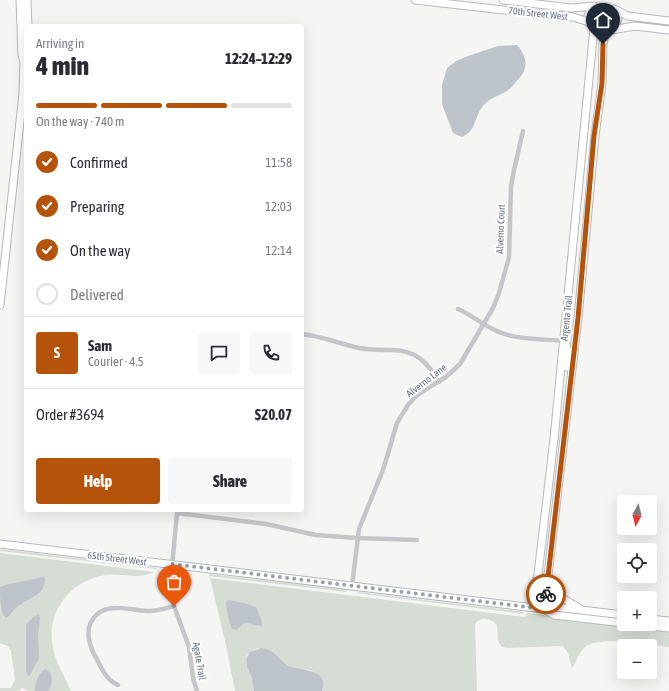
<!DOCTYPE html>
<meta charset="utf-8">
<style>
:root{--surface:#fff;--page:#f7f7f7;--text:#2b2b33;--muted:#7c7c81;--line:#e1e1e2;--accent:#b45309}
body{margin:0;font-family:"Asap Condensed",sans-serif;background:var(--page);color:var(--text);height:100vh;display:flex;flex-direction:column;font-size:15px;white-space:nowrap}
*{box-sizing:border-box;margin:0}
p{font-size:13px;color:var(--muted)}
.icon{flex:none;width:22px;height:22px;fill:none;stroke:currentColor;stroke-width:2;stroke-linecap:round;stroke-linejoin:round}
.map{position:relative;flex:1;overflow:hidden}
.panel{position:absolute;left:24px;top:24px;width:280px;height:488px;display:flex;flex-direction:column;background:var(--surface);border-radius:4px;box-shadow:0 4px 16px #0002}
.panel>*{flex:none}
.needle{width:26px;rotate:187deg}
.controls{position:absolute;left:617px;top:495px;display:grid;gap:8px}
.controls a{display:grid;place-items:center;width:40px;height:40px;border-radius:4px;background:var(--surface);box-shadow:0 4px 16px #0002;font-size:20px}
.pin{position:absolute;display:grid;place-items:center;width:34px;height:34px;color:#fff;margin:-41px -17px;border-radius:50% 50% 50% 0;rotate:-45deg;box-shadow:0 0 4px #0007}
.pin .icon{rotate:45deg}
.courier{position:absolute;display:grid;place-items:center;width:40px;height:40px;margin:-20px;border:3px solid #b45309;border-radius:50%;background:#fff;color:#222;box-shadow:0 1px 5px #0007}
.summary em{font-style:normal;font-weight:800}
.summary div{display:flex;flex-direction:column-reverse}
.summary{display:flex;align-items:center;justify-content:space-between;height:68px;padding:0 12px}
h1{font-size:26px;font-weight:800;line-height:30px}
.bar{display:grid;grid-template-columns:repeat(4,1fr);gap:6px 4px;align-content:center;height:48px;padding:0 12px}
.bar i{height:5px;border-radius:3px;background:var(--line)}
.bar .selected{background:var(--accent)}
.bar p{grid-column:span 4}
.line{display:flex;align-items:center;gap:10px;padding:0 12px;border-top:1px solid var(--line)}
.line div{flex:1}
.round{display:grid;place-items:center;flex:none;width:42px;height:42px;border-radius:4px;background:var(--page)}
ol{padding:0 12px;list-style:none}
li{display:flex;align-items:center;gap:12px;height:44px}
li p{margin-inline-start:auto}
li .icon{padding:4px;border-radius:50%;background:var(--accent);color:#fff;stroke-width:4}
li:last-child{color:var(--muted)}
li i{width:22px;height:22px;border:2px solid var(--line);border-radius:50%}
.cta{display:flex;gap:8px;margin-top:auto;padding:8px 12px}
.cta a{flex:1;height:46px;border-radius:4px;background:var(--accent);color:#fff;font-size:16px;font-weight:800;line-height:46px;text-align:center}
.cta a+a{background:var(--page);color:var(--text)}
.map>svg:first-child{display:block}
</style>
<div class="map">
<svg width="669" height="691" viewBox="0 0 669 691">
<rect width="100%" height="100%" fill="#f5f6f3"/>
<path fill="#d6ddd4" d="M0,549l158,19 -2,1 -156,-18z
M0,553l154,19c-14,8 -33,1 -48,3 -36,5 -61,38 -53,73 3,15 12,29 18,43h-43l-6,-3 -3,3h-19v-3h11l4,-9 -4,-28 -3,-5 -8,-3z
M209,574l135,16 3,2 -138,-16z
M210,578l315,39 2,-4 142,19v15c-20,-2 -68,-12 -84,0 -7,6 -8,15 -13,21l-4,-15 -5,-7 -55,2 -6,-1 -4,-6 -1,-16c-7,-7 -16,-9 -22,-1l2,67h-155c2,-4 2,-8 0,-12 -8,-13 -22,-7 -34,-14 -12,-6 -21,-24 -36,-14 -3,2 -5,4 -6,7 -1,7 3,12 5,18 2,5 2,10 3,15h-19l-10,-50z
M359,592l160,19 4,1 1,2 -168,-21z"/>
<path fill="#bdc5ca" d="M517,45c11,13 12,24 -1,37 -3,4 -7,8 -11,10 -7,4 -16,7 -21,13 -10,10 -7,26 -22,32l-9,-4 -11,-29v-19l5,-17 9,-7 12,-5 30,-10z
M43,577l2,1c0,19 -17,19 -28,29 -5,3 -6,9 -11,11 -6,-5 -6,-21 -6,-31l5,-2z
M228,600l16,3 12,4 6,15v4c-12,0 -14,-9 -25,4l-5,-1 -4,-12 -2,-15z
M39,614l1,4 -2,18 1,22 -9,17 -2,1 -2,-3v-48l6,-7z
M261,648c11,0 18,11 26,17 11,6 44,3 35,26h-68l-2,-13 -5,-11 -1,-8 4,-7z
M45,669c9,4 8,15 3,22h-13c-1,-6 4,-19 10,-22z"/>
<g fill="none" stroke-linecap="round" stroke-linejoin="round">
<g stroke="#b6b9be" stroke-width="9">
<path id="secondary" d="M415,0l142,16 16,1 16,5
M503,0l68,8 23,-2
M614,9l14,7 41,5
M609,30c28,-19 -19,-30 -21,-14 0,10 8,15 17,15l30,-5 34,4
M565,342l3,10 -1,15
M0,544l544,65 11,-2 69,8
M548,582l4,10 27,16
M534,608l20,-169 40,-411
M544,609l34,-291 17,-182 7,-53 1,-39 2,-13
M544,609l10,6 70,8
M650,619l19,2
M633,624l36,4"/>
</g>
<g stroke="#b7b9bd" stroke-width="9">
<path id="primary" d="M20,0l2,55 2,7
M27,0l1,26
M0,305l23,-211 1,-32 2,-6"/>
</g>
<path stroke="#c4c6ca" stroke-width="4.5" d="M458,309c14,6 26,17 41,23 20,8 43,7 65,9
M302,334c20,2 38,10 57,14 11,2 21,2 31,2 24,-1 38,12 49,32
M178,510l-1,3 89,11 50,11 41,3 60,2
M177,513l-7,76 4,17 15,41 4,31 4,13
M352,586l7,-57 24,-59 14,-47 11,-18 6,-7 9,-7 23,-14 14,-13 33,-56 6,-15 10,-36 2,-71 3,-16 9,-39
M118,685c-14,-6 -18,-21 -25,-33 -4,-10 -7,-20 -2,-30 12,-23 39,-11 59,-11 8,0 16,-3 24,-5"/>
<use href="#secondary" stroke="#fff" stroke-width="7"/>
<use href="#primary" stroke="#fff" stroke-width="7"/>
</g>
<g fill="none" stroke-linecap="round" stroke-linejoin="round">
<path stroke="#99a0aa" stroke-width="4" stroke-dasharray="0 7.2" d="M174,606l-4,-19 2,-23 372,45 2,-15"/>
<path stroke="#b45309" stroke-width="5" d="M546,594l32,-276 16,-182 8,-53 1,-39"/>
</g>
<g text-anchor="middle" stroke-width="4" stroke-linejoin="round" paint-order="stroke">
<g font-size="10" fill="#677182" stroke="#fff">
<text transform="translate(538 13) rotate(6)" y="4">70th Street West</text>
<text transform="translate(500 229) rotate(-88)" y="4">Alverno Court</text>
<text transform="translate(566 318) rotate(-84)" y="4">Argenta Trail</text>
<text transform="translate(426 380) rotate(-37)" y="4">Alverno Lane</text>
<text transform="translate(117 558) rotate(7)" y="4">65th Street West</text>
<text transform="translate(200 661) rotate(80)" y="4">Agate Trail</text>
</g>
</g>
</svg>
<div class="controls">
<a><svg class="needle" viewBox="-14 -14 28 28"><path d="M0-13l5 13h-10z" fill="#e53935"/><path d="M0 13l5-13h-10z" fill="#7c7c81"/></svg></a>
<a><svg class="icon" aria-label="locate" viewBox="0 0 24 24"><circle cx="12" cy="12" r="6"/><path d="M12 2v4M12 18v4M2 12h4M18 12h4"/></svg></a>
<a>+</a>
<a>−</a>
</div>
<div class="pin" style="left:174px;top:606px;background:#ea580c"><svg class="icon" aria-label="bag" viewBox="0 0 24 24"><path d="M5 8h14l-1 12H6zM9 8a3 3 0 0 1 6 0"/></svg></div>
<div class="pin" style="left:603px;top:44px;background:#1f2937"><svg class="icon" aria-label="home" viewBox="0 0 24 24"><path d="M3 11l9-7 9 7M6 9v11h12V9"/></svg></div>
<div class="courier" style="left:546px;top:594px"><svg class="icon" aria-label="bike" viewBox="0 0 24 24"><circle cx="6" cy="16" r="4"/><circle cx="18" cy="16" r="4"/><path d="M6 16l4-8h5l3 8M10 8l3 8H6M13 5h3"/></svg></div>
<section class="panel">
<div class="summary"><div><h1>4 min</h1><p>Arriving in</p></div><em>12:24–12:29</em></div>
<div class="bar"><i class="selected"></i><i class="selected"></i><i class="selected"></i><i></i><p>On the way · 740 m</p></div>
<ol>
<li><svg class="icon" aria-label="check" viewBox="0 0 24 24"><path d="M5 12l5 5 9-10"/></svg>Confirmed<p>11:58</p></li>
<li><svg class="icon" aria-label="check" viewBox="0 0 24 24"><path d="M5 12l5 5 9-10"/></svg>Preparing<p>12:03</p></li>
<li><svg class="icon" aria-label="check" viewBox="0 0 24 24"><path d="M5 12l5 5 9-10"/></svg>On the way<p>12:14</p></li>
<li><i></i>Delivered</li>
</ol>
<div class="line" style="height:72px"><b class="round" style="background:var(--accent);color:#fff">S</b><div><b>Sam</b><p>Courier · 4.5</p></div><a class="round"><svg class="icon" aria-label="chat" viewBox="0 0 24 24"><path d="M4 5h16v11H9l-5 4z"/></svg></a><a class="round"><svg class="icon" aria-label="phone" viewBox="0 0 24 24"><path d="M5 4h4l2 5-3 2q2 4 5 5l2-3 5 2v4C11 20 4 13 5 4z"/></svg></a></div>
<div class="line" style="height:52px"><div>Order #3694</div><b>$20.07</b></div>
<div class="cta"><a>Help</a><a>Share</a></div>
</section>
</div>
